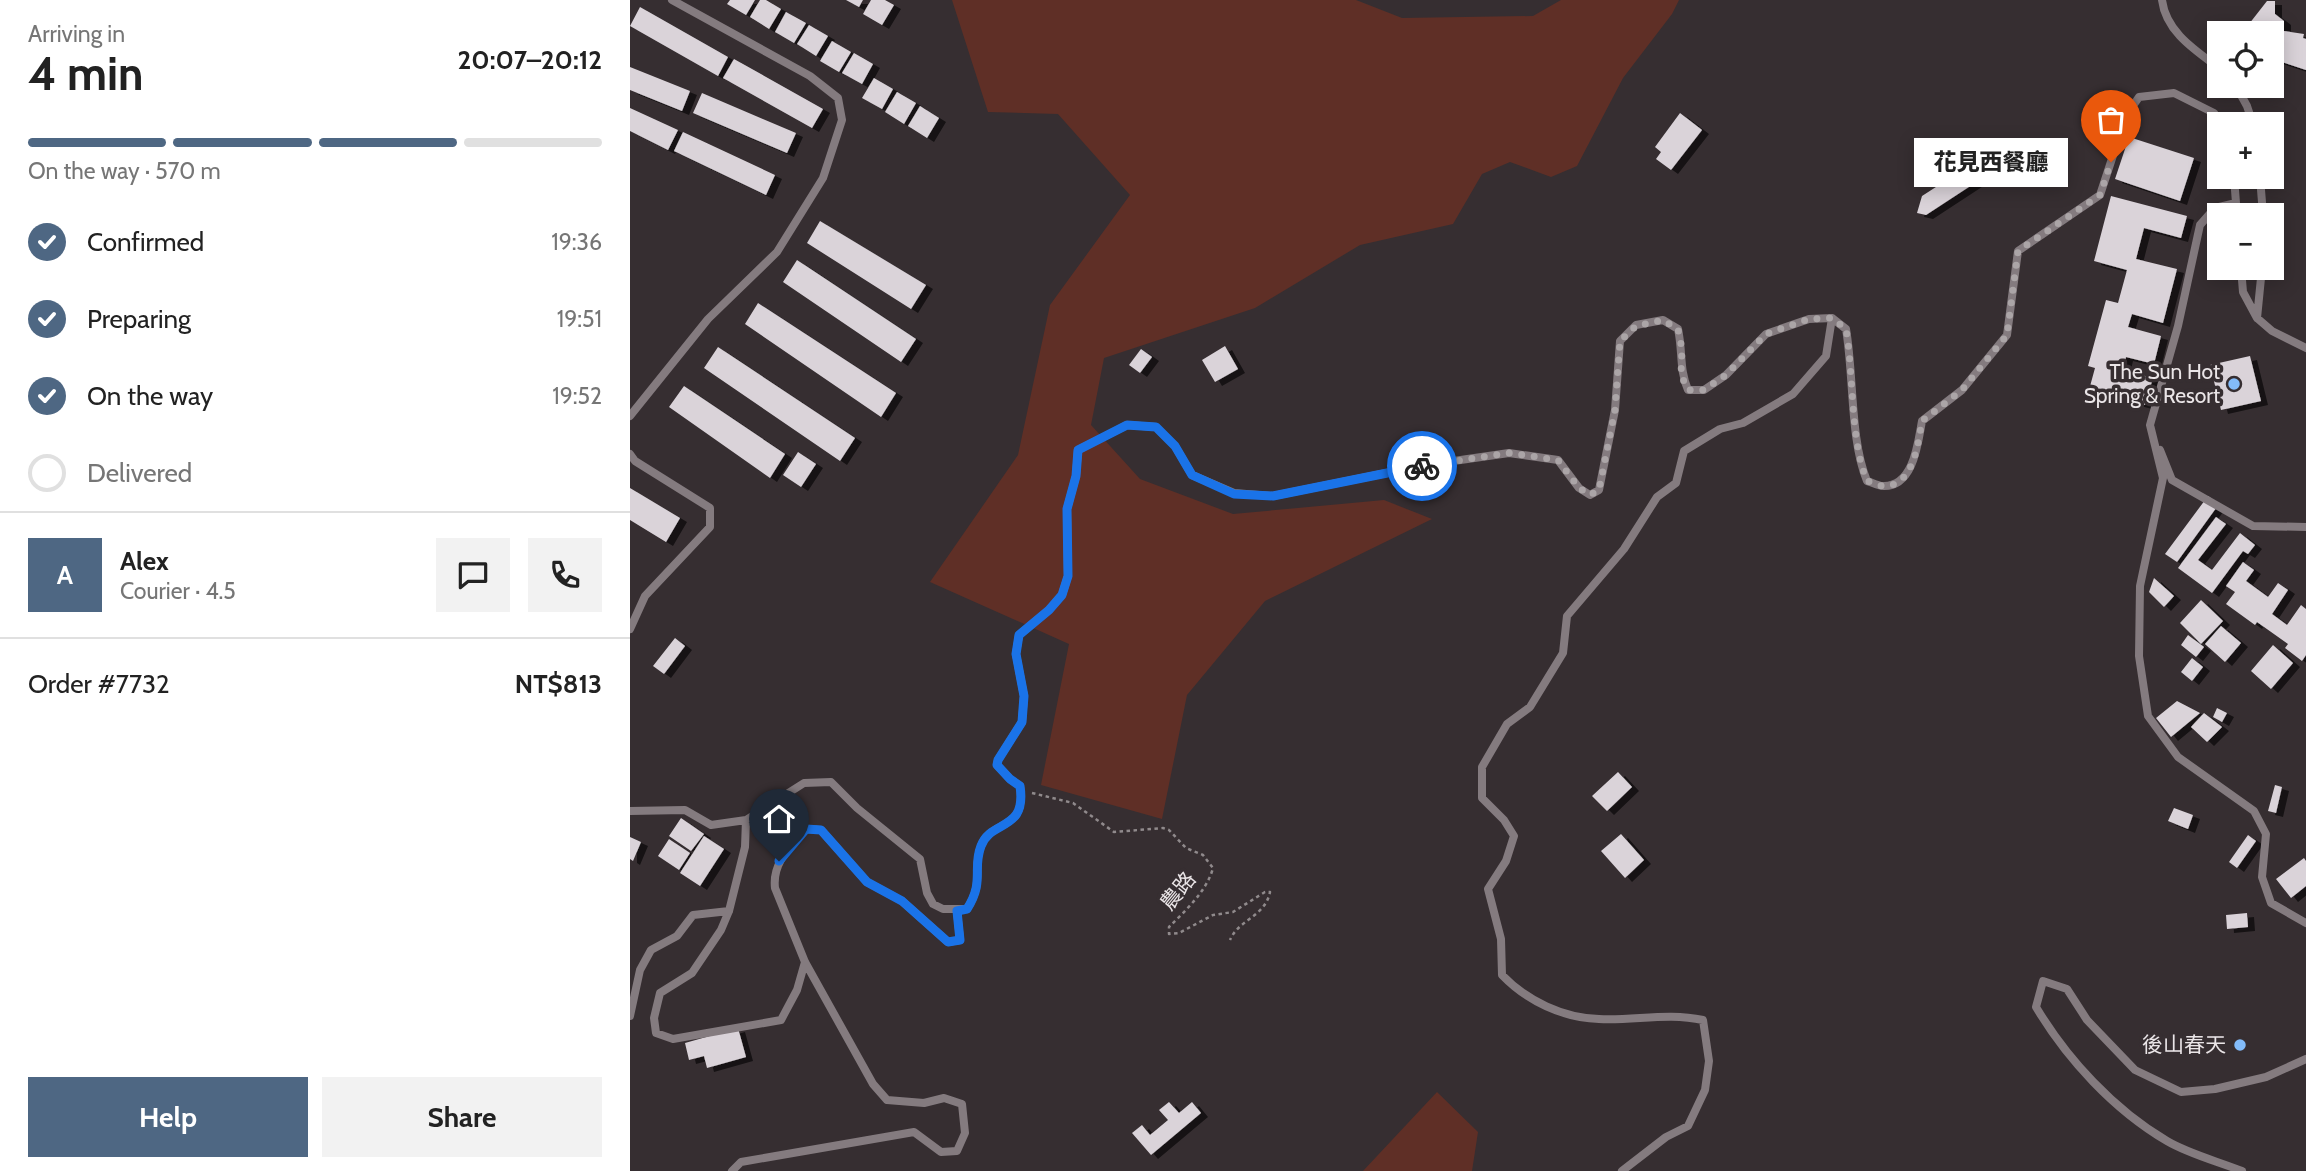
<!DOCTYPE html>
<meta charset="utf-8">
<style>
:root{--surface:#fff;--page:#f2f2f2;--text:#222;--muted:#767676;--line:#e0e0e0;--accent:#4e6783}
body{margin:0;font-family:Cabin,"Noto Sans TC",sans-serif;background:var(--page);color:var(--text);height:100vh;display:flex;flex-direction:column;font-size:26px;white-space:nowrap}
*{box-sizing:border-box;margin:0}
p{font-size:23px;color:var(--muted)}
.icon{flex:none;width:38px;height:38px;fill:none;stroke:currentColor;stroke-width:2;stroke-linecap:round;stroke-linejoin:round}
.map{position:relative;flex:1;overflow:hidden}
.panel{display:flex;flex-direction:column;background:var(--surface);width:630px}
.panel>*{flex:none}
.controls{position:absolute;left:1577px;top:21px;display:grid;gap:14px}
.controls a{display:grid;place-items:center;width:77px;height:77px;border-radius:0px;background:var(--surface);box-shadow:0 4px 18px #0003;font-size:35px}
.pin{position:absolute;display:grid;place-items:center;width:60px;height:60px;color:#fff;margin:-72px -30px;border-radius:50% 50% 50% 0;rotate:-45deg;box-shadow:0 0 7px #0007}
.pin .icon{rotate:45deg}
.courier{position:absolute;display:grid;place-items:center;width:70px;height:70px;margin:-35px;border:5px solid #1a73e8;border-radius:50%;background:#fff;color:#222;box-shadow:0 2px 9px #0007}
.bubble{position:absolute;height:49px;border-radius:0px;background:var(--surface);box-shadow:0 4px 18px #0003;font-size:23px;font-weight:800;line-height:49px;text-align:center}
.overview em{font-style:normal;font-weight:800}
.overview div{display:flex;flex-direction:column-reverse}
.overview{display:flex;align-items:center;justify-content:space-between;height:119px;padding:0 28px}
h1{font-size:46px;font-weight:800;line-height:52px}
.bar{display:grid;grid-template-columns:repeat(4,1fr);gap:10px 7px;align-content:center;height:84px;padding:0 28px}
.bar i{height:9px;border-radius:5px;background:var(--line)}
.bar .current{background:var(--accent)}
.bar p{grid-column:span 4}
.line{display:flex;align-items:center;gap:18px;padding:0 28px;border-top:2px solid var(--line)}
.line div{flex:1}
.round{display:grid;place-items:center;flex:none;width:74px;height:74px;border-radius:0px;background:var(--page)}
ol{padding:0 28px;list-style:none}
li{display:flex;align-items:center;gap:21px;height:77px}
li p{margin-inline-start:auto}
li .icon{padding:7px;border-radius:50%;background:var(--accent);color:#fff;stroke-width:4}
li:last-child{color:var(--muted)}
li i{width:38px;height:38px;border:4px solid var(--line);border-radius:50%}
.button{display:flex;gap:14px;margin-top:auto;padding:14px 28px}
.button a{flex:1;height:80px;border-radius:0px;background:var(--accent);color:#fff;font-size:28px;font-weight:800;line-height:80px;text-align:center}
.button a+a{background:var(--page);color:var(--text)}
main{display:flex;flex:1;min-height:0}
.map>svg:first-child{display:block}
</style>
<main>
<section class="panel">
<div class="overview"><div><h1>4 min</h1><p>Arriving in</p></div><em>20:07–20:12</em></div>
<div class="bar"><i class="current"></i><i class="current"></i><i class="current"></i><i></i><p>On the way · 570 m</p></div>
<ol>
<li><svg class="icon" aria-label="check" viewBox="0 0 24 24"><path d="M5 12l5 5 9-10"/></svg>Confirmed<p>19:36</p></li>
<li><svg class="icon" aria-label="check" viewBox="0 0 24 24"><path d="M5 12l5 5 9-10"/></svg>Preparing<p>19:51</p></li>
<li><svg class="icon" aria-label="check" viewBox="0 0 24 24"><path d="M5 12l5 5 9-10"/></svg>On the way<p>19:52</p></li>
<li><i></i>Delivered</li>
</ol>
<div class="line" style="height:126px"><b class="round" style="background:var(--accent);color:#fff">A</b><div><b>Alex</b><p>Courier · 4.5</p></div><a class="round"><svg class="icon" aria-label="chat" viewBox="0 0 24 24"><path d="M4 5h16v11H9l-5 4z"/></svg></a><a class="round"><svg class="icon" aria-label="phone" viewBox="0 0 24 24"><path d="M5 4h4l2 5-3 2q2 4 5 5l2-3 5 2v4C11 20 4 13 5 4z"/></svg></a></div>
<div class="line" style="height:91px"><div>Order #7732</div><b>NT$813</b></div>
<div class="button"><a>Help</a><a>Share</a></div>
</section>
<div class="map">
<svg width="1676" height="1171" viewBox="0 0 1676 1171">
<defs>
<filter id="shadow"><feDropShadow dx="7" dy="4" stdDeviation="0" flood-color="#0009"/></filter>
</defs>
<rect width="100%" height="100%" fill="#362e31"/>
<path fill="#5f2f26" d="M322,0h404l46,18 131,-2 28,-16h118l-7,14 -49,64 -46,88 -26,11 -41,-15 -28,12 -29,50 -93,21 -105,63 -151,50 -13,67 49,54 93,35 151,-14 48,19 -167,82 -78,94 -25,124 -121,-34 28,-141 -139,-62 88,-127 32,-150 80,-110 -72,-81 -70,-2z
M807,1092l41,40 -6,39h-109z"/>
<path fill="#dad3d9" filter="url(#shadow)" d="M100,0h25l-9,15 -19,-11z
M130,0h6l15,9 -12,20 -19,-12z
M216,0h17l-4,7z
M241,0h14l9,5 -12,20 -19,-11z
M1637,1h8v13l9,7v10l20,3 -1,4 3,1v31l-33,-11 1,-15 -2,-11h-30z
M10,7l88,50 -10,19 -88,-50z
M156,12l20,11 -12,20 -19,-11z
M179,25l19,11 -12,20 -19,-12z
M202,41l19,11 -12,20 -19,-11z
M224,53l19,11 -11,20 -20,-11z
M104,59l89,50 -11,19 -89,-50z
M0,67l60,24 -8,20 -52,-21z
M244,78l19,11 -11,20 -20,-11z
M267,92l19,11 -12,21 -19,-12z
M72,93l94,40 -9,20 -94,-40z
M290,106l19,12 -12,20 -19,-12z
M0,108l48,22 -10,20 -38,-19z
M1050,113l22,17 -31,40 -15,-11 5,-7 -6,-5z
M53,132l92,43 -9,20 -92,-44z
M1499,137l65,21 -14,43 -65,-22z
M1364,142l13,20 -81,53 -9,-2 5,-17 31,-20 -2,-4z
M1481,196l76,20 -6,22 -37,-10 -8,31 41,10 -14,54 -31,-9 -4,13 33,9 -7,28 -28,-7 -3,13 30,8 -8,27 -56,-15 6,-22 -7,-2 18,-66 12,3 9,-33 -33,-9z
M190,221l106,64 -15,24 -104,-66z
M167,260l119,79 -15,23 -118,-80z
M128,303l138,90 -15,24 -136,-93z
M595,346l13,23 -23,13 -13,-22z
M88,347l137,91 -15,23 -136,-93z
M511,349l11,8 -12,16 -11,-8z
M1620,356l11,45 -40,9 -11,-45z
M54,386l101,68 -15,24 -101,-71z
M168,452l18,12 -15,23 -18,-12z
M0,488l50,30 -14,24 -36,-22z
M1578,496l11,8 -42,58 -12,-8z
M1586,517l10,7 -28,36 14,10 28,-37 15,12 -7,9 -5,-3 -31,42 -34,-25z
M1613,562l11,8 -8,11 22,16 10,-14 10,7 -16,24 15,11 14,-20 5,4v46l-4,6 -17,-13 3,-4 -31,-22 -2,3 -29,-21 9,-12 -9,-6z
M1524,578l20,18 -10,11 -15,-15z
M1571,600l22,21 -22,23 -21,-21z
M1591,626l20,17 -16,19 -20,-18z
M1558,635l16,12 -8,10 -15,-12z
M45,638l10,8 -21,28 -11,-8z
M1643,645l20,18 -22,26 -20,-18z
M1562,658l11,9 -11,14 -11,-9z
M1547,701l23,12 -29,24 -15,-19z
M1587,708l10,5 -5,9 -9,-5z
M1574,713l18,14 -15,15 -16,-15z
M988,772l14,15 -25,24 -15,-15z
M1645,785l7,2 -6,26 -8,-2z
M1544,808l19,7 -5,14 -20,-8z
M51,818l23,16 -13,17 -22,-15z
M991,834l23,26 -19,18 -24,-27z
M1618,835l8,6 -19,27 -8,-6z
M74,836l20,13 -24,37 -20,-13z
M0,837l11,5 -8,19 -3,-2z
M39,839l21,14 -11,17 -21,-14z
M1674,858l2,3v25l-15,12 -15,-19z
M1617,913l1,14 -21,2 -1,-14z
M108,1028l8,29 -39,11 -3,-12 -15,4 -4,-17z
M539,1102l10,11 13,-11 9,11 -50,42 -19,-22 10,-8 8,10 18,-15 -9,-10z"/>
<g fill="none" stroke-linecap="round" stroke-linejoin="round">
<path stroke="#908a8c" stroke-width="2.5" stroke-dasharray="3.5 3.5" stroke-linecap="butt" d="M402,793l41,10 41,29 49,-4 6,2 17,18 17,7 10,13c-6,23 -28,43 -44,59v7l10,-1 34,-18 20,-3 32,-20h5c-5,25 -31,27 -40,48"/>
<path stroke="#847b7f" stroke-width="8" d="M1532,0c4,32 33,50 57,68
M1606,86l11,20 6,18
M1604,177l2,26
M1630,177l3,38
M1607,215l-1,-12 -21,5 -15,17 -22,101 -28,99 13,53 -23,108 -1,70 9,60 30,41 76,54 12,23 -4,43 9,26 35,20
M1611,268l2,24 14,26
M1632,268l-5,50 15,13 34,17
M0,416l78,-97 69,-67 46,-74 19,-58 -4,-22 -28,-22 -138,-76
M1530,450l12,30 81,46 53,1
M0,454l5,7 75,47v19l-65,69 -15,33
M0,811l55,-1 26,15 35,-5 58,-37 27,-1 26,26 63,51 7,34 6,11 10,5h24c18,-28 5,-40 14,-63 10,-27 46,-14 39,-60l-10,-7 -13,-14 1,-5 24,-38 2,-26 -8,-42 3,-19 30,-25 13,-15 6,-19 -1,-67 9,-33 2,-26 49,-25 29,2 19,19 17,29 42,18 39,3 153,-31 83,-12 49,7 21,28 11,7 9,-5 16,-80 5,-69 16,-16 27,-5 15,9c5,23 1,40 10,61h16l22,-15 40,-41 43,-15 23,-1 14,11c8,47 4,111 21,152 4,1 11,5 16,5 31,1 35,-44 39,-65l40,-31 45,-55 11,-84 82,-56 26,-79 13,-19 35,-4 40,20 6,11
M116,820l-1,27 -16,64 -8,19 -29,43 -32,20 -6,25 2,15 17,6 108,-19 16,-30 8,-28
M0,1016l10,-46 11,-20 26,-14 16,-21 36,-4
M102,1171l9,-9 173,-30 27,20 16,-1 8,-18 -3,-29 -18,-6 -20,5 -37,-3 -14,-16 -68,-122 -30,-74c-3,-26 16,-41 31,-59l15,1 46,52 35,19 46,41 12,-2 -3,-29
M992,1171l44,-34 22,-11 17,-36 4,-29 -6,-41c-35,-8 -69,1 -104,-1 -36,-1 -72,-18 -97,-44l-1,-36 -13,-50 18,-28 8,-25 -10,-16 -22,-22v-31l25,-43 23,-17 33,-54 4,-37 57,-67 33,-52 19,-14 8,-32 36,-22 23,-6 50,-29 33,-38 6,-38
M1612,1171c-25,-10 -53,-17 -75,-30 -53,-31 -100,-82 -131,-134l7,-26 24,8 20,31 48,50 46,22 34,-3 51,-12 40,-18"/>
</g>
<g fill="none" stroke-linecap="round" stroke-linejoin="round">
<path stroke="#aba5a7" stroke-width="7" stroke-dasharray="0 12.6" d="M792,466l87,-13 49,7 21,28 11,7 9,-5 16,-80 5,-69 16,-15 27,-6 15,9 4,20 -1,26 7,15h16l22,-15 40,-41 43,-15 23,-1 14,11c8,47 4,111 21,152 4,1 11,5 16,5 31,1 35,-43 39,-65l40,-31 45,-55 11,-84 82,-56 11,-33"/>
<path stroke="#1a73e8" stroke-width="9" d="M149,861l27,-32 15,1 46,52 35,19 46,41 12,-2 -3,-29 10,-2c18,-28 5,-40 14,-63 10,-27 46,-14 39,-60l-10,-7 -13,-14 1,-5 24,-38 2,-26 -8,-42 3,-19 30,-25 13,-15 6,-19 -1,-67 9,-33 2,-26 49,-25 29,2 19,19 17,29 42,19 39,2 149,-30"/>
</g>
<g fill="#83bcfa" stroke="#362e31" stroke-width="2.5">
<circle cx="1604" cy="384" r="7"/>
<circle cx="1610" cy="1045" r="7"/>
</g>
<g text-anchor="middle" stroke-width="7" stroke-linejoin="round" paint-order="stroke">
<g font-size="21" fill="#eae5e7" stroke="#362e31" text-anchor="end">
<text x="1590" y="379">The Sun Hot<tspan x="1590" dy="24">Spring &amp; Resort</tspan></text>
<text x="1596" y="1052">後山春天</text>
</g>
<g font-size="21" fill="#eae5e7" stroke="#362e31">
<text transform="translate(548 891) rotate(-51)" y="7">農路</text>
</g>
</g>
</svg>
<div class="controls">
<a><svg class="icon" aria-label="locate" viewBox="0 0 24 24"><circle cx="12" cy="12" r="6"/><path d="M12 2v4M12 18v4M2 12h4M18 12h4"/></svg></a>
<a>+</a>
<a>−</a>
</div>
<div class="pin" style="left:1481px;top:162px;background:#ea580c"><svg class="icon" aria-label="bag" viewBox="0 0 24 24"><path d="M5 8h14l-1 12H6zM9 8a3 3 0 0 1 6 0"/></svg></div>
<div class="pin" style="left:149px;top:861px;background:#1f2937"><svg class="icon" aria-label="home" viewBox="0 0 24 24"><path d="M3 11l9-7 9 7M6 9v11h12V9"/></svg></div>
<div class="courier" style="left:792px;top:466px"><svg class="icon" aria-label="bike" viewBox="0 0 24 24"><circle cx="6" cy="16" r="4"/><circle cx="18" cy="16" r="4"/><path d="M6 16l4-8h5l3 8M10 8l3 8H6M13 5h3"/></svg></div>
<div class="bubble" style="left:1284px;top:138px;width:154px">花見西餐廳</div>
</div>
</main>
